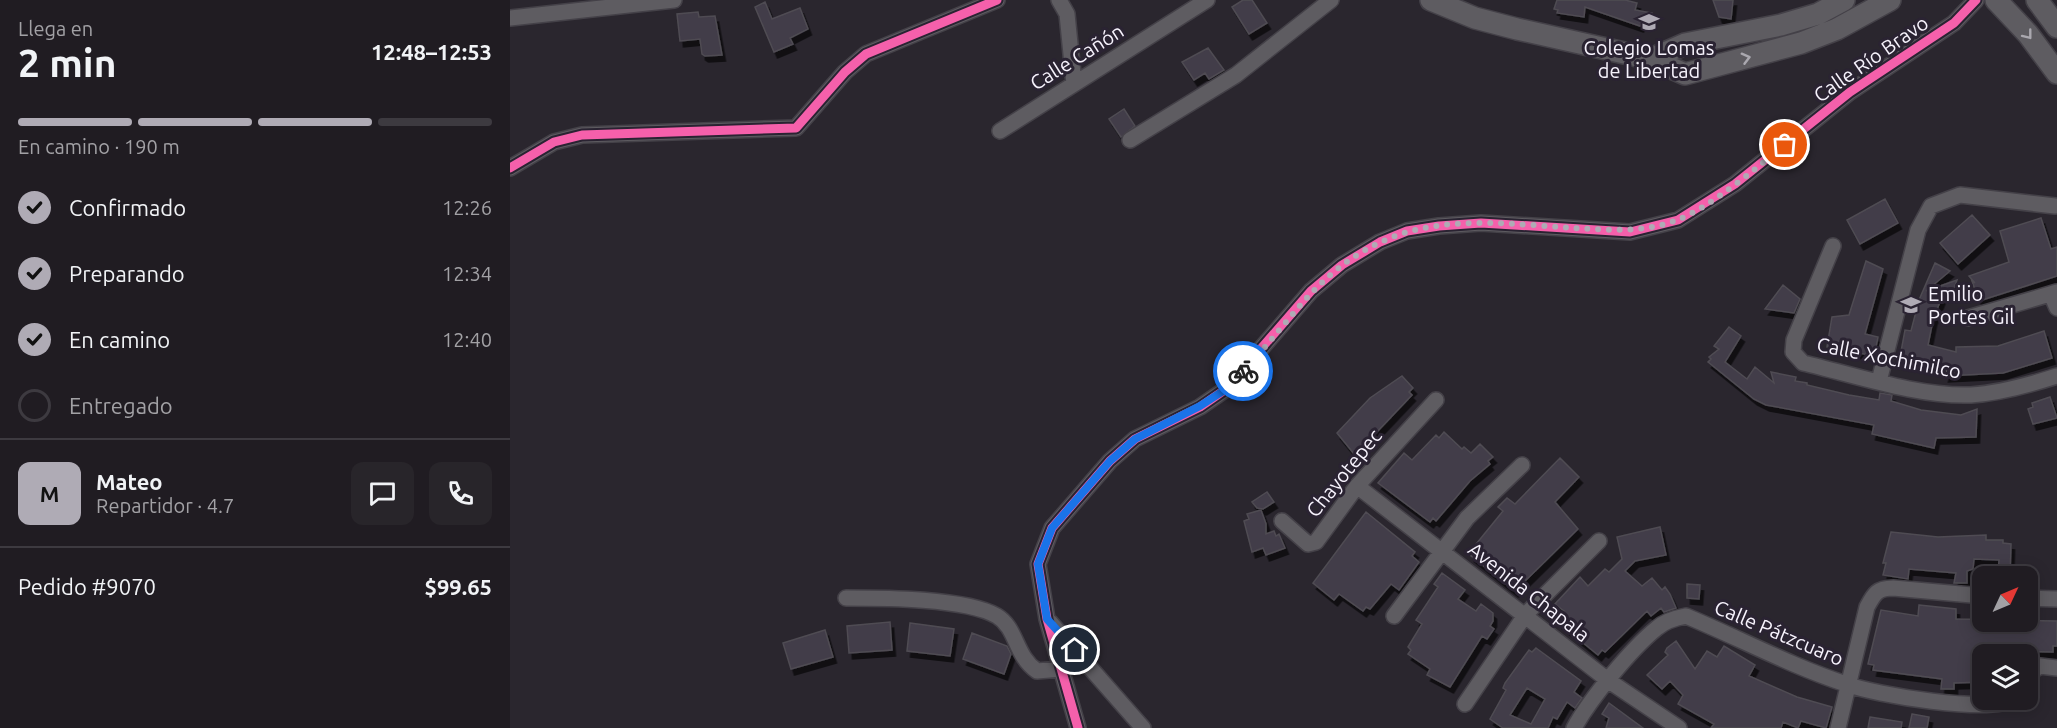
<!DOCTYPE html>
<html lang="es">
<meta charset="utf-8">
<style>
:root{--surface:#201c22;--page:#28252a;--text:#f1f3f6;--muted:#a2a1a5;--line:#3d3a40;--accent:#afabb5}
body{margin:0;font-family:Ubuntu,sans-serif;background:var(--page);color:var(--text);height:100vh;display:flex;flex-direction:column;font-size:22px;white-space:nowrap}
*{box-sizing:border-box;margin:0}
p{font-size:20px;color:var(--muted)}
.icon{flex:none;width:33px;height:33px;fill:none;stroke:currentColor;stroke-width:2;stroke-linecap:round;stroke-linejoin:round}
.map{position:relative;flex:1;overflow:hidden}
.drawer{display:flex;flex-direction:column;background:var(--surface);width:510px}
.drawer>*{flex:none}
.needle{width:39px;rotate:46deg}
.controls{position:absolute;left:1462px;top:566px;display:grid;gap:12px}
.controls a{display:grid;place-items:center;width:66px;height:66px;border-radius:12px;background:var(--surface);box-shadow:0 3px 15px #0003,0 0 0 2px var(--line);font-size:30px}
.pin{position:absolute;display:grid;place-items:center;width:51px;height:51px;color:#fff;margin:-26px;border:3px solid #fff;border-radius:50%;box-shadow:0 2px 6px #0007}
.courier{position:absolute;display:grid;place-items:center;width:60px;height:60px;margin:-30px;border:4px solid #1a73e8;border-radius:50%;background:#fff;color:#222;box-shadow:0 2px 8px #0007}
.overview em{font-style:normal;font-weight:700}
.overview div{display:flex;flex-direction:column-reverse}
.overview{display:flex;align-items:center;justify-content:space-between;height:102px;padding:0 18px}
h1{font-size:39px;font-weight:700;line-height:45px}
.bar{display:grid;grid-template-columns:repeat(4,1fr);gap:9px 6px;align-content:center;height:72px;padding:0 18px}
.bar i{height:8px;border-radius:4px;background:var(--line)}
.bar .selected{background:var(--accent)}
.bar p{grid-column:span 4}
.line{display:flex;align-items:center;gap:15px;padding:0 18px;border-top:2px solid var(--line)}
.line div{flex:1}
.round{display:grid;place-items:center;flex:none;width:63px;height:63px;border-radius:12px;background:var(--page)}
ol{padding:0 18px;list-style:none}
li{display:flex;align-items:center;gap:18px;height:66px}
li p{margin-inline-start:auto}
li .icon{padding:6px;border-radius:50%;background:var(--accent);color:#111;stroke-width:4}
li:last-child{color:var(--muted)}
li i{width:33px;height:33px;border:3px solid var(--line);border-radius:50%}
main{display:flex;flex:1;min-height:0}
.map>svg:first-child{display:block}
</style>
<main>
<section class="drawer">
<div class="overview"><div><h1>2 min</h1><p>Llega en</p></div><em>12:48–12:53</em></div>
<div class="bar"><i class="selected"></i><i class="selected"></i><i class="selected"></i><i></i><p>En camino · 190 m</p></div>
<ol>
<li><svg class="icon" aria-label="check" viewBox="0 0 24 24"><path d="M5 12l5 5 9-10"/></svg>Confirmado<p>12:26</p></li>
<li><svg class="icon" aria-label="check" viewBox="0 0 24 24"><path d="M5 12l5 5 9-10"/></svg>Preparando<p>12:34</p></li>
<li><svg class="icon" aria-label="check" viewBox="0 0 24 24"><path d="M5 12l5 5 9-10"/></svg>En camino<p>12:40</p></li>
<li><i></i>Entregado</li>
</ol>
<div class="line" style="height:108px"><b class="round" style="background:var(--accent);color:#111">M</b><div><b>Mateo</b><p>Repartidor · 4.7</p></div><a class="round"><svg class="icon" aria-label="chat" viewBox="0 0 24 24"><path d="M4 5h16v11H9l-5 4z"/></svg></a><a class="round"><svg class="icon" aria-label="phone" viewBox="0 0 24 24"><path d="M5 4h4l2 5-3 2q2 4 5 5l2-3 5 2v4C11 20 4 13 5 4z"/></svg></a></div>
<div class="line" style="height:78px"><div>Pedido #9070</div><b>$99.65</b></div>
</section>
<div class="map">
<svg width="1547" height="728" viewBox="0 0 1547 728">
<defs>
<filter id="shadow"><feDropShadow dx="3.5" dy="6" stdDeviation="0" flood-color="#0009"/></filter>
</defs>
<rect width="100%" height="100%" fill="#2a262e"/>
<path fill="#423c49" stroke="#4f4c53" stroke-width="1.5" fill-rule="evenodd" filter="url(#shadow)" d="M733,0h9l15,23 -18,11 -17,-27z
M1047,0h68l12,3 -2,7 17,3 -2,10 -7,-1 -3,4 -55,-19 -1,10 -27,-4 1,-3 -4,-1z
M1203,0h20l-2,19 -12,-2z
M255,2l7,17 28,-11 8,21 -18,9 3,6 -19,8 -19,-45z
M188,12l1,5 16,-1 7,39 -17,1 -3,-2 -2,-15 -20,2 -3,-27z
M698,48l16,22 -15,9 -4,-6 -11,7 -12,-18z
M614,109l11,17 -14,11 -12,-18z
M1375,199l13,24 -38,21 -13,-24z
M1462,215l18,20 -32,29 -18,-21z
M1531,218l10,31 6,-2v29l-78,25 -7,-20 3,2 -6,-7 40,-14 -9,-31z
M1356,261l17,8 -18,65 13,3 -3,15h-5l-1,3 -42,-8 5,-30 17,-2z
M1425,263l15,8 -24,20 31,-11 -6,17 -8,-3 -10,26 -5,25 28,7v-5l42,-1 46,-15 8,27 -49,15 -58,3 2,-6 -43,-8 1,-4 -5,-1 5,-27 6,1 8,-31z
M1273,285l17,14 -6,14 -29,-4z
M1219,327l12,9 -16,26 22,17 8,-12 19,16 -3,-11 25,5 -1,4 12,2v2l42,10 30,5 1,-7 12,2 -1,6 30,9 40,5 16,-6 -1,28 -40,1 -2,10 -62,-14 2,-9 -108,-20 -12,-6 -46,-37 3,-3 -2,-2 10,-8 -5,-3z
M892,376l11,12 -4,4 3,3 -57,60 -18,-22 33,-35z
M1540,397l7,21 -24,6 -5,-15 5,-2 -1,-4z
M934,432l18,17 2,-2 7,6 9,-9 13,13 -5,4 2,3 -20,17 -34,40 -3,-3 -3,4 -52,-39 26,-30 8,7 24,-25 3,3z
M1050,458l19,19 -24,25 23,27 -63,62 -44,-35 4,-5 -3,-2 31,-38 -5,-4 9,-9 8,6z
M757,492l7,10 -11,7 -6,-1 -5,-6z
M751,510l5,14v10l8,-3 2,5 3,-2 6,14 -19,7 -3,-7 -11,4 -8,-31 5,-2 -2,-5z
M856,512l49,40 -3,4 7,6 -20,28 -8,-6 -21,25 -4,-2 -3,4 -24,-17 -5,6 -21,-17z
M1150,527l6,28 -31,6 -10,10 17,15 10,-8 10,12 3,-3 5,7 6,14 -12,4 -3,-4 -10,8 -4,-5 -42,41 -3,-2 -4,5 -39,-32 5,-12 -9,-7 25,-27 8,9 17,-17 4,3 13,-13 -5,-22z
M1381,532l47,5 48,-2v5h17v3l8,1 -1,32h-12l1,-16 -25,-1 -1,10 -6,2v12h-13l2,-10 -47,-4 -1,10 -25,-4 3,-12h-3z
M932,573l23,17 -7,9 18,12 5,-7 12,9v8l-3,5 4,3 -7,10 -5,-3 -32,51 -23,-12 3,-6 -22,-15 3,-4 -3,-3 14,-23 -6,-4 22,-33 -4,-3z
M1177,584l13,1 -1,14 -12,-1z
M1409,605l37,4v10l101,2v25h-4v6l-68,-1 -2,3v28l-29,1v6h-13l1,-10 -69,-9 1,-5 -6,-1 13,-54 37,6z
M380,622l2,28 -43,3 -2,-27z
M400,623l44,6 -4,27 -43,-5z
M315,630l8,27 -42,12 -8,-26z
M462,633l35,13 4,8 -7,20 -41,-15z
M1166,641l19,28 12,-18 10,6 7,-11 31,19 -6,11 48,21 35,10 -6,21 -25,-7 -3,7 -15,-6 -2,6h-70l3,-4 -36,-20 5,-9 -13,-14 -8,8 -15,-14 21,-20 -3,-3 2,-4z
M1026,648l45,33 -7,11 8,6 -7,10 -8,-6 -10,17 -4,-2 -5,11h-45l-13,-9 16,-29 -3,-2 2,-5 24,-33 3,2zM1017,688l18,11 -14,25 -21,-9z
M1099,703l34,25h-37l3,-10 -7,-4z
M1402,714l17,3 -2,11h-18z
M1360,717l32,5 -1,6h-33z"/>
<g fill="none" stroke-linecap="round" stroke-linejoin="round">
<g stroke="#444148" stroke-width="18">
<path id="street" d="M549,0l8,14 7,70
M0,18l164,-18
M490,131l207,-131
M620,140l106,-65 95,-75
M0,168l44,-26 28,-7 214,-7 49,-56 21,-18 131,-54
M1323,246l-39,94 -1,12 10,11c52,12 115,34 168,32 30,-2 58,-10 86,-19
M1541,294l6,14
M1458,318l89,-26
M1369,381l39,-151 13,-24 29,-11 95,11
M847,486l252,195 70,47
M772,521l26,23 8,-2 41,-56 79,-86
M336,598c36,0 120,0 151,18 20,12 18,40 40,55l24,-2
M1518,598l29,1
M884,616l73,-98 55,-53
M540,622l93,106
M1518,674l12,-8 17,2
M955,704l61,-90 73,-73
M568,728l-31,-109 -9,-55 14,-36 58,-67 25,-22 65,-32 26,-18 85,-98 31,-26 38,-23 27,-11 32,-5 42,-3 149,9 48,-12 57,-36 115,-92 104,-69 22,-23
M1064,728c16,-29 57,-79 83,-100 8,-7 18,-10 29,-12 53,22 105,50 160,68 30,11 143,30 170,15
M1328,728l29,-121c7,-13 10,-19 26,-19l90,8"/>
</g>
<g stroke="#444148" stroke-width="24">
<path id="secondary" d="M921,0l44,18 42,11 134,30 34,15 116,-31 36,-14 53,-29
M1486,0l32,34 29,39
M1527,0l20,27
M1141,59l34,-15 96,-19 37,-11 26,-14"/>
</g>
<use href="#street" stroke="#5e5c61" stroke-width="15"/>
<use href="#secondary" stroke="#5e5c61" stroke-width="21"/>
<g stroke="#2a2332" stroke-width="13">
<path id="cycleway" d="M0,168l44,-26 28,-7 214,-7 49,-56 21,-18 131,-54
M568,728l-31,-109 -9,-55 14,-36 58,-67 25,-22 65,-32 26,-18 85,-98 31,-26 38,-23 27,-11 32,-5 42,-3 149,9 48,-12 57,-36 115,-92 104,-69 22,-23"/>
</g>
<use href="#cycleway" stroke="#f560ab" stroke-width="9"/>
</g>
<defs><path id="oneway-chevron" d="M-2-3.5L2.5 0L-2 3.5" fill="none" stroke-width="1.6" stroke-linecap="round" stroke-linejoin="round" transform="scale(1.5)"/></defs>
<g stroke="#aaa8af">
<use href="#oneway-chevron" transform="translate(1518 35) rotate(52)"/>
<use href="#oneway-chevron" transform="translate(1236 58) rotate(-15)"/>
</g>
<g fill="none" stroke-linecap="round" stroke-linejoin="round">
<path stroke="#afabb5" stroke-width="6" stroke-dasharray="0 10.8" d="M733,371c47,-48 73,-99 138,-129 59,-28 130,-18 193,-14 35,2 69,5 103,-8 34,-13 79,-52 108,-75"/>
<path stroke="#1a73e8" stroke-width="8" d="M565,650l-28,-31 -9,-55 14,-36 58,-67 25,-22 65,-33 26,-17 17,-18"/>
</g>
<defs>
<g id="school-bare" transform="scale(1.62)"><path d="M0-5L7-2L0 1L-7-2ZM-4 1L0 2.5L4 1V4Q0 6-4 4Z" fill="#afabb5" stroke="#2a2332" stroke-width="2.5" paint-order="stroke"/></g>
</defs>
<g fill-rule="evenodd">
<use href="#school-bare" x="1139" y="22"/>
<use href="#school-bare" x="1401" y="305"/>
</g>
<g text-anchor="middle" stroke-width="6" stroke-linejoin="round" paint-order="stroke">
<g font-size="20" fill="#f7f3fd" stroke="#2a2332">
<text x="1139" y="55">Colegio Lomas<tspan x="1139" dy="23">de Libertad</tspan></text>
<text x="1418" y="301" text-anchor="start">Emilio<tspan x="1418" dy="23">Portes Gil</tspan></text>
</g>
<g font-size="20" fill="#f7f3fd" stroke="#2a2332">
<text transform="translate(567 57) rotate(-32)" y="7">Calle Cañón</text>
<text transform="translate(1361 59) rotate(-35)" y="7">Calle Río Bravo</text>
<text transform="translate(1379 358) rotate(11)" y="7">Calle Xochimilco</text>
<text transform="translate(834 473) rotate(-51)" y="7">Chayotepec</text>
<text transform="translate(1019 592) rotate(38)" y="7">Avenida Chapala</text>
<text transform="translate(1269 633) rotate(23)" y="7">Calle Pátzcuaro</text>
</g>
</g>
</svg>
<div class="controls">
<a><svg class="needle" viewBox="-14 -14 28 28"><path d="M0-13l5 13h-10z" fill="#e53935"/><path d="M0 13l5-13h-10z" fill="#a2a1a5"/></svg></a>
<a><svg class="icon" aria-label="layers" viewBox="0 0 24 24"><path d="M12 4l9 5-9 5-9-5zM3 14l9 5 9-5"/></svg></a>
</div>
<div class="pin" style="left:1275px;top:145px;background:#ea580c"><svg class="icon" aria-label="bag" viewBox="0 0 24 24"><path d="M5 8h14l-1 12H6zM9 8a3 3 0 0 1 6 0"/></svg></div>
<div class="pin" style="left:565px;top:650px;background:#1f2937"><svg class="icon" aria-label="home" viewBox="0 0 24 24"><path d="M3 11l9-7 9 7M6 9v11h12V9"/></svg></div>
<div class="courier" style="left:733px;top:371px"><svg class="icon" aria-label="bike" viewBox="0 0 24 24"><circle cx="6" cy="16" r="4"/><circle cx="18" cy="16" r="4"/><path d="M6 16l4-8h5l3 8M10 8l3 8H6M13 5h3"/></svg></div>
</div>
</main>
